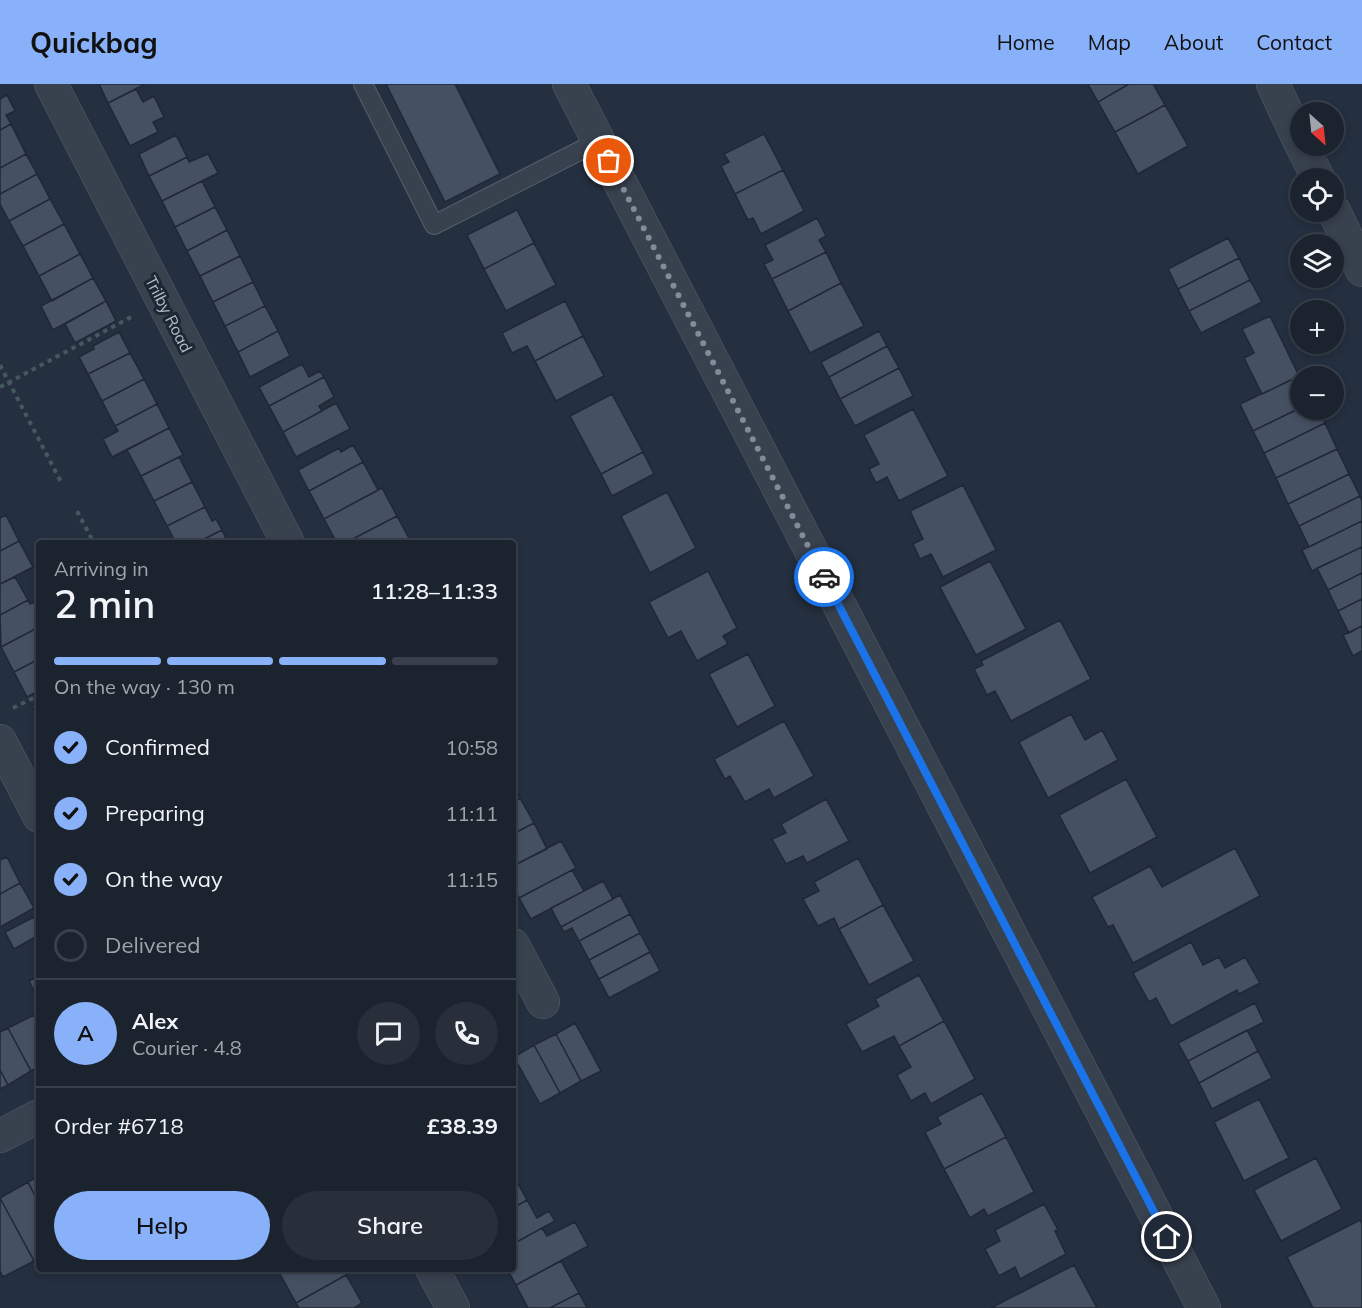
<!DOCTYPE html>
<meta charset="utf-8">
<style>
:root{--surface:#1b232f;--page:#282f3b;--text:#f1f3f6;--muted:#a0a4aa;--line:#39404b;--accent:#89b1f9}
body{margin:0;font-family:Mulish,sans-serif;background:var(--page);color:var(--text);height:100vh;display:flex;flex-direction:column;font-size:22px;white-space:nowrap}
*{box-sizing:border-box;margin:0}
p{font-size:20px;color:var(--muted)}
.icon{flex:none;width:33px;height:33px;fill:none;stroke:currentColor;stroke-width:2;stroke-linecap:round;stroke-linejoin:round}
.map{position:relative;flex:1;overflow:hidden}
.drawer{position:absolute;left:36px;top:456px;width:480px;height:732px;display:flex;flex-direction:column;background:var(--surface);border-radius:6px;box-shadow:0 3px 9px #0003,0 0 0 2px var(--line)}
.drawer>*{flex:none}
.needle{width:39px;rotate:153deg}
.buttons{position:absolute;left:1290px;top:18px;display:grid;gap:12px}
.buttons a{display:grid;place-items:center;width:54px;height:54px;border-radius:50%;background:var(--surface);box-shadow:0 3px 9px #0003,0 0 0 2px var(--line);font-size:30px}
.pin{position:absolute;display:grid;place-items:center;width:51px;height:51px;color:#fff;margin:-26px;border:3px solid #fff;border-radius:50%;box-shadow:0 2px 6px #0007}
.courier{position:absolute;display:grid;place-items:center;width:60px;height:60px;margin:-30px;border:4px solid #1a73e8;border-radius:50%;background:#fff;color:#222;box-shadow:0 2px 8px #0007}
.overview em{font-style:normal;font-weight:600}
.overview div{display:flex;flex-direction:column-reverse}
.overview{display:flex;align-items:center;justify-content:space-between;height:102px;padding:0 18px}
h1{font-size:39px;font-weight:600;line-height:45px}
.bar{display:grid;grid-template-columns:repeat(4,1fr);gap:9px 6px;align-content:center;height:72px;padding:0 18px}
.bar i{height:8px;border-radius:4px;background:var(--line)}
.bar .selected{background:var(--accent)}
.bar p{grid-column:span 4}
.line{display:flex;align-items:center;gap:15px;padding:0 18px;border-top:2px solid var(--line)}
.line div{flex:1}
.round{display:grid;place-items:center;flex:none;width:63px;height:63px;border-radius:32px;background:var(--page)}
ol{padding:0 18px;list-style:none}
li{display:flex;align-items:center;gap:18px;height:66px}
li p{margin-inline-start:auto}
li .icon{padding:6px;border-radius:50%;background:var(--accent);color:#111;stroke-width:4}
li:last-child{color:var(--muted)}
li i{width:33px;height:33px;border:3px solid var(--line);border-radius:50%}
.primary-button{display:flex;gap:12px;margin-top:auto;padding:12px 18px}
.primary-button a{flex:1;height:69px;border-radius:36px;background:var(--accent);color:#111;font-size:24px;font-weight:600;line-height:69px;text-align:center}
.primary-button a+a{background:var(--page);color:var(--text)}
header{display:flex;align-items:center;gap:36px;box-sizing:border-box;height:84px;padding:0 30px;background:var(--accent);color:#111}
header strong{font-size:28px}
nav{display:flex;gap:33px;margin-inline-start:auto;font-size:21px}
.map>svg:first-child{display:block}
</style>
<header>
<strong>Quickbag</strong>
<nav><a>Home</a><a>Map</a><a>About</a><a>Contact</a></nav>
</header>
<div class="map">
<svg width="1362" height="1224" viewBox="0 0 1362 1224">
<rect width="100%" height="100%" fill="#242f3f"/>
<path fill="#455063" stroke="#1f2835" stroke-width="1.5" d="M99,0h46l-37,19z
M386,0h69l45,90 -55,28z
M1088,0h41l-31,18z
M1129,0h24l12,21 -50,27 -17,-30z
M136,5l7,13 11,-6 10,21 -11,5 5,10 -28,14 -22,-43z
M7,11l8,16 -9,4 5,9 -11,6v-31z
M1165,21l23,41 -50,28 -23,-42z
M11,40l15,30 -26,14v-38z
M764,50l19,36 -48,24 -14,-28 8,-4 -5,-8z
M176,51l11,22 -38,19 -10,-22z
M26,70l11,20 -37,20v-26z
M208,70l10,19 -56,28 -13,-25 38,-19 2,5z
M783,86l21,41 -43,23 -8,-16 -5,2 -13,-26z
M37,90l13,25 -41,22 -9,-17v-10z
M202,97l13,26 -40,20 -13,-26z
M50,115l14,25 -41,22 -14,-25z
M215,123l12,23 -40,21 -12,-24z
M517,126l17,33 -50,26 -17,-34z
M817,134l9,18 -7,4 7,12 -54,27 -8,-15 9,-4 -8,-15z
M64,140l16,30 -41,22 -16,-30z
M227,146l13,26 -40,20 -13,-25z
M1228,154l11,20 -61,31 -10,-20z
M534,159l22,42 -50,26 -22,-42z
M826,168l15,31 -53,28 -16,-32z
M80,170l13,24 -41,23 -13,-25z
M240,172l13,26 -40,20 -13,-26z
M1239,174l11,22 -61,31 -11,-22z
M93,194l13,23 -53,29 -12,-24z
M1250,196l12,22 -61,31 -12,-22z
M253,198l12,24 -40,20 -12,-24z
M841,199l23,43 -54,27 -22,-42z
M106,217l10,20 -41,22 -10,-19z
M565,217l18,35 -48,25 -8,-15 -15,7 -10,-20z
M265,222l13,25 -40,21 -13,-26z
M1270,232l29,60 -37,18 -18,-36 10,-5 -12,-24z
M278,247l12,25 -40,21 -12,-25z
M879,247l8,15 -58,31 -8,-15z
M119,248l11,21 -42,21 -9,-17 15,-8 -1,-3z
M583,252l21,40 -48,25 -21,-40z
M887,262l12,22 -59,31 -11,-22z
M130,269l14,26 -42,22 -14,-27z
M302,280l7,13 11,-6 4,6 -55,29 -10,-19z
M899,284l14,28 -58,30 -15,-27z
M1302,291l-2,33 -47,23 -13,-27z
M324,293l10,20 -15,9 3,5 -39,21 -14,-26z
M144,295l13,25 -42,22 -13,-25z
M612,310l31,58 -42,22 -31,-58z
M336,319l14,26 -54,28 -13,-25z
M157,320l12,24 -57,29 -9,-18 15,-8 -3,-5z
M1300,324v2h18l7,13 -61,30 -11,-22z
M913,325l35,67 -49,25 -12,-24 -11,6 -7,-14 10,-5 -15,-29z
M1325,339l12,26 -61,29 -12,-25z
M169,344l14,27 -42,21 -14,-26z
M353,361l10,17 -54,29 -11,-21 41,-22 2,4z
M1337,365l12,25 -61,30 -12,-26z
M643,368l11,22 -42,22 -11,-22z
M179,373l13,25 -38,19 -13,-25z
M363,378l15,28 -54,29 -15,-28z
M1349,390l11,22 -61,30 -11,-22z
M192,398l13,25 -38,19 -13,-25z
M963,401l33,65 -53,27 -12,-23 -11,5 -7,-15 10,-5 -13,-28z
M382,404l15,28 -52,27h-8l-13,-24z
M667,408l29,56 -46,25 -29,-57z
M1360,412l2,5v20l-53,26 -10,-21z
M205,423l7,14 4,-2 6,11 -26,13h-20l-9,-17z
M6,431l13,26 -19,10v-33z
M397,432l14,26 -2,1h-64z
M1362,437v26l-50,24 -10,-21z
M222,446l6,13h-32z
M19,457l14,26 -33,17v-33z
M1362,463v26l-34,17 -11,-22z
M990,477l36,68 -50,26 -36,-68z
M708,487l29,57 -14,8 5,8 -31,17 -16,-30 -13,7 -19,-36z
M1362,489v26l-24,12 -10,-21z
M15,493l13,23 -28,15v-31z
M1362,515v27l-13,7 -11,-22z
M28,516l2,4 9,-4v27l-38,20 -1,-32z
M1060,536l31,59 -80,42 -16,-30 -8,4 -13,-26 9,-4 -2,-4z
M1362,542v25l-9,5 -10,-21z
M39,543v32l-25,13 -13,-25z
M748,570l27,52 -38,21 -28,-53z
M39,575v32l-12,6 -13,-25z
M39,618v18l-7,-14z
M1071,630l14,26 17,-10 16,30 -70,38 -29,-56z
M784,637l30,55 -40,22 -5,-9 -24,13 -15,-26 -5,3 -11,-20z
M1126,695l31,58 -67,36 -31,-58z
M513,701l7,13 -7,4z
M520,714l14,25 -21,11v-32z
M826,715l23,42 -42,22 -4,-7 -17,8 -14,-25 14,-6 -5,-9z
M534,739l13,26 -34,17v-32z
M561,757l15,27 -57,30 -6,-12v-20z
M1235,764l25,48 -127,67 -20,-38 -5,2 -16,-30 58,-31 12,21z
M7,773l13,26 -20,11v-34z
M858,774l25,47 -44,24 -5,-11 -16,8 -15,-27 16,-8 -5,-9z
M572,786l12,21 -53,28 -12,-21z
M603,797l10,18 -52,28 -10,-19z
M20,799l14,25 -34,19v-33z
M620,811l10,19 -51,27 -7,-13 -8,4 -3,-5z
M883,821l31,56 -45,24 -30,-56z
M630,830l10,19 -51,27 -10,-19z
M34,833l5,10v8l-25,14 -9,-17z
M640,849l10,19 -51,27 -10,-19z
M1191,858l12,23 16,-8 6,11 20,-11 15,26 -21,11 -2,-4 -66,36 -15,-28 -7,4 -16,-29z
M650,868l10,19 -51,27 -10,-19z
M919,891l25,46 -45,25 -5,-10 -32,16 -16,-28 33,-18 -4,-7z
M39,892v24l-10,-19z
M1255,919l9,19 -76,39 -10,-18z
M34,931l5,9v43l-8,4 -23,-43z
M944,937l31,58 -44,25 -6,-11 -14,8 -14,-26 14,-8 -12,-21z
M575,939l26,48 -20,10 -25,-47z
M8,944l23,43 -23,14 -8,-15v-38z
M1247,946l11,21 -59,32 -11,-22z
M556,950l25,47 -21,12 -26,-48z
M534,961l26,48 -20,11 -26,-47z
M1258,967l14,27 -60,31 -13,-26z
M0,986l8,15 -8,4z
M982,1009l24,44 -62,32 -19,-37 16,-8 -4,-7z
M1259,1015l30,59 -45,23 -30,-59z
M1006,1053l28,55 -46,24 -4,-7 -14,9 -26,-49z
M1316,1074l26,51 -61,32 -27,-51z
M513,1091l14,25 -14,8z
M39,1092v28l-11,-22z
M28,1098l11,22v54l-5,3 -34,-63z
M0,1114l34,63 -31,16 -3,-6z
M527,1116l10,18 12,-7 6,10 -42,23v-36z
M1044,1120l14,26 -3,1 11,23 -46,25 -5,-12 -16,9 -14,-27 15,-8 -5,-11z
M1360,1136l2,4v84h-49l-26,-51z
M575,1138l13,24 -72,39 -9,-16h6v-25l29,-16 5,8z
M561,1177l18,32 -29,15h-22l-12,-23z
M1074,1181l23,43h-106z
M289,1185h54l3,6 -50,28 -16,-29z
M346,1191l16,28 -8,5h-55l-3,-5z
M579,1209l8,15h-37z"/>
<g fill="none" stroke-linecap="round" stroke-linejoin="round">
<g stroke="#565f6c" stroke-width="20">
<path id="service" d="M363,0l71,141 165,-84"/>
</g>
<g stroke="#565f6c" stroke-width="34">
<path id="minor" d="M51,0l237,459
M1273,0l27,58
M1302,62l16,32
M1334,127l28,59
M0,657l39,75
M513,861l30,57
M0,1052l39,-20
M432,1185l21,39"/>
</g>
<g stroke="#565f6c" stroke-width="34">
<path id="tertiary" d="M569,0l635,1224"/>
</g>
<path stroke="#44595c" stroke-width="4" stroke-dasharray="4.5 4.5" stroke-linecap="butt" d="M0,281l62,119
M0,303l133,-71
M77,427l17,32
M13,624l26,-13"/>
<use href="#service" stroke="#38414e" stroke-width="18"/>
<use href="#minor" stroke="#38414e" stroke-width="33"/>
<use href="#tertiary" stroke="#38414e" stroke-width="33"/>
</g>
<g fill="none" stroke-linecap="round" stroke-linejoin="round">
<path stroke="#828b99" stroke-width="6" stroke-dasharray="0 10.8" d="M609,77l215,416"/>
<path stroke="#1a73e8" stroke-width="8" d="M824,493l343,660"/>
</g>
<g text-anchor="middle" stroke-width="6" stroke-linejoin="round" paint-order="stroke">
<g font-size="16" fill="#b4bcc9" stroke="#1d2633">
<text transform="translate(169 230) rotate(63)" y="6">Trilby Road</text>
</g>
</g>
</svg>
<div class="buttons">
<a><svg class="needle" viewBox="-14 -14 28 28"><path d="M0-13l5 13h-10z" fill="#e53935"/><path d="M0 13l5-13h-10z" fill="#a0a4aa"/></svg></a>
<a><svg class="icon" aria-label="locate" viewBox="0 0 24 24"><circle cx="12" cy="12" r="6"/><path d="M12 2v4M12 18v4M2 12h4M18 12h4"/></svg></a>
<a><svg class="icon" aria-label="layers" viewBox="0 0 24 24"><path d="M12 4l9 5-9 5-9-5zM3 14l9 5 9-5"/></svg></a>
<a>+</a>
<a>−</a>
</div>
<div class="pin" style="left:609px;top:77px;background:#ea580c"><svg class="icon" aria-label="bag" viewBox="0 0 24 24"><path d="M5 8h14l-1 12H6zM9 8a3 3 0 0 1 6 0"/></svg></div>
<div class="pin" style="left:1167px;top:1153px;background:#1f2937"><svg class="icon" aria-label="home" viewBox="0 0 24 24"><path d="M3 11l9-7 9 7M6 9v11h12V9"/></svg></div>
<div class="courier" style="left:824px;top:493px"><svg class="icon" aria-label="car" viewBox="0 0 24 24"><path d="M5 17H2v-5l4-1 3-4h7l3 4 3 1v5h-3M9 17h6M6 11h13"/><circle cx="7" cy="17" r="2"/><circle cx="17" cy="17" r="2"/></svg></div>
<section class="drawer">
<div class="overview"><div><h1>2 min</h1><p>Arriving in</p></div><em>11:28–11:33</em></div>
<div class="bar"><i class="selected"></i><i class="selected"></i><i class="selected"></i><i></i><p>On the way · 130 m</p></div>
<ol>
<li><svg class="icon" aria-label="check" viewBox="0 0 24 24"><path d="M5 12l5 5 9-10"/></svg>Confirmed<p>10:58</p></li>
<li><svg class="icon" aria-label="check" viewBox="0 0 24 24"><path d="M5 12l5 5 9-10"/></svg>Preparing<p>11:11</p></li>
<li><svg class="icon" aria-label="check" viewBox="0 0 24 24"><path d="M5 12l5 5 9-10"/></svg>On the way<p>11:15</p></li>
<li><i></i>Delivered</li>
</ol>
<div class="line" style="height:108px"><b class="round" style="background:var(--accent);color:#111">A</b><div><b>Alex</b><p>Courier · 4.8</p></div><a class="round"><svg class="icon" aria-label="chat" viewBox="0 0 24 24"><path d="M4 5h16v11H9l-5 4z"/></svg></a><a class="round"><svg class="icon" aria-label="phone" viewBox="0 0 24 24"><path d="M5 4h4l2 5-3 2q2 4 5 5l2-3 5 2v4C11 20 4 13 5 4z"/></svg></a></div>
<div class="line" style="height:78px"><div>Order #6718</div><b>£38.39</b></div>
<div class="primary-button"><a>Help</a><a>Share</a></div>
</section>
</div>
